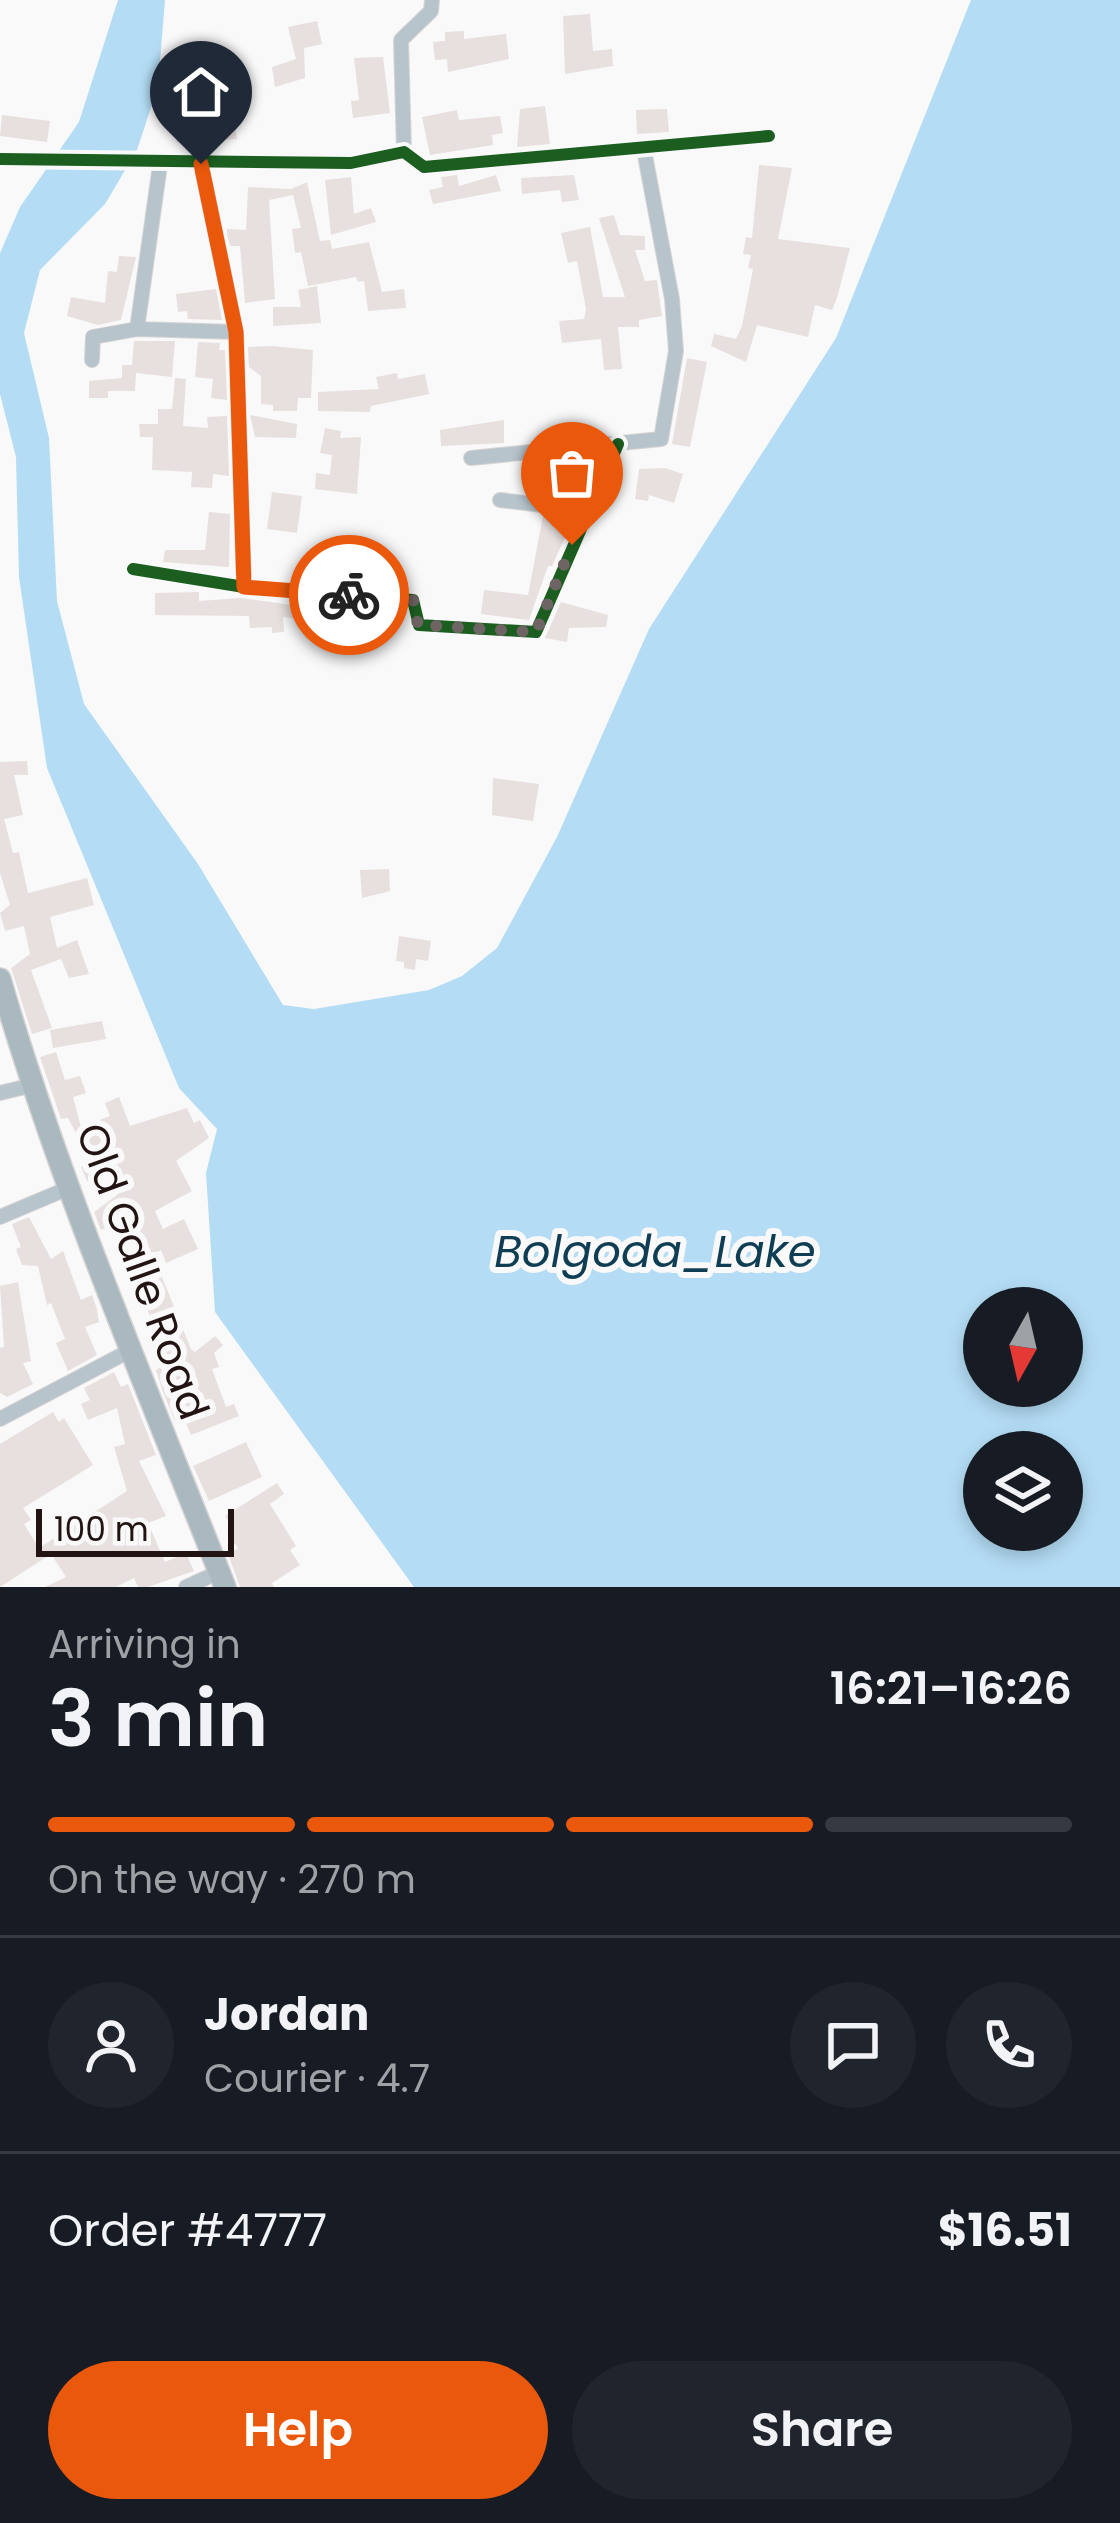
<!DOCTYPE html>
<meta charset="utf-8">
<style>
:root{--surface:#171b24;--page:#20242c;--text:#f1f3f6;--muted:#9ea1a6;--line:#363941;--accent:#ea580c}
body{margin:0;font-family:Poppins,sans-serif;background:var(--page);color:var(--text);height:100vh;display:flex;flex-direction:column;font-size:45px;white-space:nowrap}
*{box-sizing:border-box;margin:0}
p{font-size:39px;color:var(--muted)}
.icon{flex:none;width:66px;height:66px;fill:none;stroke:currentColor;stroke-width:2;stroke-linecap:round;stroke-linejoin:round}
.map{position:relative;height:1587px;overflow:hidden}
.panel{display:flex;flex-direction:column;background:var(--surface);flex:1}
.panel>*{flex:none}
.needle{width:78px;rotate:188deg}
.tools{position:absolute;left:963px;top:1287px;display:grid;gap:24px}
.tools a{display:grid;place-items:center;width:120px;height:120px;border-radius:50%;background:var(--surface);box-shadow:0 6px 18px #0003;font-size:60px}
.scale{position:absolute;left:36px;bottom:30px;width:198px;box-sizing:border-box;padding-left:12px;border:6px solid #231414;border-top:0;font-size:33px;line-height:42px;white-space:nowrap;color:#231414;-webkit-text-stroke:9px #f9f9f9;paint-order:stroke}
.pin{position:absolute;display:grid;place-items:center;width:102px;height:102px;color:#fff;margin:-123px -51px;border-radius:50% 50% 50% 0;rotate:-45deg;box-shadow:0 0 12px #0007}
.pin .icon{rotate:45deg}
.courier{position:absolute;display:grid;place-items:center;width:120px;height:120px;margin:-60px;border:9px solid #ea580c;border-radius:50%;background:#fff;color:#222;box-shadow:0 3px 15px #0007}
.overview em{font-style:normal;font-weight:600}
.overview div{display:flex;flex-direction:column-reverse}
.overview{display:flex;align-items:center;justify-content:space-between;height:204px;padding:0 48px}
h1{font-size:78px;font-weight:600;line-height:90px}
.bar{display:grid;grid-template-columns:repeat(4,1fr);gap:18px 12px;align-content:center;height:144px;padding:0 48px}
.bar i{height:15px;border-radius:9px;background:var(--line)}
.bar .selected{background:var(--accent)}
.bar p{grid-column:span 4}
.line{display:flex;align-items:center;gap:30px;padding:0 48px;border-top:3px solid var(--line)}
.line div{flex:1}
.round{display:grid;place-items:center;flex:none;width:126px;height:126px;border-radius:63px;background:var(--page)}
.primary-button{display:flex;gap:24px;margin-top:auto;padding:24px 48px}
.primary-button a{flex:1;height:138px;border-radius:72px;background:var(--accent);color:#fff;font-size:48px;font-weight:600;line-height:138px;text-align:center}
.primary-button a+a{background:var(--page);color:var(--text)}
.map>svg:first-child{display:block}
</style>
<div class="map">
<svg width="1120" height="1587" viewBox="0 0 1120 1587">
<rect width="100%" height="100%" fill="#f9f9f9"/>
<path fill="#b4ddf5" fill-rule="evenodd" d="M118,0h47l-7,86 -21,64 -32,54 -65,66 -16,63 25,105 8,163 27,103 114,160 85,141 31,4 115,-19 33,-14 35,-28 60,-111 92,-208 187,-291 135,-338h149v1587h-706l-199,-275 -9,-139 11,-44 -38,-41 -132,-320 -28,-191 -3,-120 -16,-63v-141l20,-46 59,-85zM984,1308h78v78h-78zM984,1452h78v78h-78z"/>
<path fill="#e7e0df" d="M590,14l3,37 19,-2 1,17 -48,8 -2,-58z
M317,21l5,23 -18,4 1,30 -30,9 -3,-20 24,-8 -8,-32z
M464,31v8l42,-5 3,25 -61,13 -1,-13 -12,1 -2,-18 12,-1v-9z
M383,57l7,56 -37,5 -2,-17 8,-1 -5,-42z
M231,96l6,43 -61,3 1,-30 37,1 7,-3 -3,-9z
M545,106l5,38 -33,3 3,-38z
M667,109l2,23 -32,2 -1,-24z
M457,110l2,10 41,-4 3,17 -11,2 1,10 -63,10 -8,-38z
M2,115l48,6 -3,21 -47,-6z
M759,165l33,3 -14,71 72,9 -13,50 -5,12 -17,-5 -7,32 -51,-12 -11,37 -35,-16 3,-12 22,5 6,-13 11,-57 -5,-1 3,-13 -8,-1 3,-17 6,1z
M457,175l2,11 37,-11 5,16 -68,13 -4,-14 14,-3 -2,-10z
M574,175l5,25 -17,2 -2,-12 -38,4 -1,-16z
M351,177l3,37 17,-6 5,14 -45,13 -6,-55z
M307,182l13,59 10,-1 2,9 37,-7 13,50 22,-3 2,19 -38,3 -4,-30 -6,1 -2,-5 -48,9 -7,-34 -6,1 -3,-24 9,-1 -8,-33 -24,5 6,99 -30,4 -5,-57h-10l-3,-12v-5l19,1 2,-43 43,2z
M614,215l6,20 25,1v14h-10l10,31 12,-1 5,36 -23,4v7h-21l4,42 -18,1 -3,-31 -39,4 -3,-22 25,-2 2,-10 -9,-48 -9,2 -7,-30 29,-6 13,70h22l-26,-79z
M119,256l17,1 -15,63 -23,5 -31,-9 4,-19 34,6 3,-32 9,1z
M317,286l4,37 -48,3v-19h28l-3,-17z
M216,289l6,31 -34,-1 -1,-8 -9,1 -2,-18z
M134,341h41l-3,36 -36,-4 -1,18h-27v7h-19v-17l33,-3v-13h10z
M198,342l22,1 -1,7h6l2,50 -16,-2 2,-19 -18,-2z
M272,346l41,4 -2,48h-13l-1,13h-24v-6l-12,-1v-28l-12,-9 -1,-20z
M687,358l20,4 -17,85 -18,-3z
M397,373l1,6 27,-5 4,20 -58,12 -1,6 -52,-1v-19l61,-3 -3,-12z
M175,378l11,1 -3,47 25,2 -1,-11 20,-1 2,60 -16,-2 -1,14 -21,-1 1,-15 -40,-2 1,-33h-13l-1,-13h19v-15h14z
M250,415l47,9 -1,14 -41,-1z
M504,420v23l-63,3 -1,-16z
M325,428l16,3 -1,7 21,-1 -4,57 -42,-5 1,-16 14,2 2,-20 -12,-2z
M584,458l-2,40 -35,-4 1,-10 20,4 4,-29z
M665,468l18,6 -9,29 -25,-8 -1,6 -13,-2 4,-30z
M272,492l30,4 -5,37 -30,-4z
M209,512l21,2 -1,53 -66,-5 2,-12h40z
M543,516l27,4 -1,9 -17,37h-4l-19,54 -48,-6 3,-24 44,5z
M347,558l30,2 -1,26 -31,-2z
M199,592v9l42,-3 94,13v-6l39,3 1,21 -42,2v-8l-50,-6 1,15 -12,1v-6l-22,1 -1,-12 -94,-1v-22z
M561,602l47,13 -2,12 -37,1 -2,14 -22,-4z
M27,761l1,14h-14l9,40 -19,4 9,34 6,-1 9,41 59,-15 7,27 -44,12 7,31 20,-8 12,34 -20,4 -8,-19 -30,11 21,58 -20,6 -21,-66 19,-14 -6,-28 -19,5 -5,-18 10,-8 -10,-32v-111z
M493,778l46,6 -6,37 -41,-6z
M389,869l1,22 -28,7 -2,-28z
M399,936l32,5 -3,20 -12,-2 -1,11 -11,-2v-6l-8,-1z
M102,1021l4,18 -53,9 -3,-18z
M56,1052l9,28 15,-4 6,17 -13,4 8,30 29,-11 -5,-13 14,-6 11,29 57,-18 7,15 6,-3 9,18 -33,23 16,30 -37,20 8,18 21,-10 14,30 -32,14 -5,-13 -15,7 -16,-33 -8,4 -4,-7 -17,9 -7,-18 23,-17 -11,-22 -19,8 -6,-14 9,-4 -8,-18 -14,-27 -7,1 -21,-62z
M29,1217l22,42 12,-8 18,49 11,-5 5,14 2,13 -14,5 12,28 -29,16 -12,-28 9,-4 -14,-36 -4,2 -9,-39 -16,-1 -6,-16 5,-2 -9,-23z
M162,1277l29,72 4,3 20,-16 8,9 -9,8 5,14 -7,2 14,38 8,-3 5,12 -48,19 -7,-17 -9,4 -13,-33 -6,-19 10,-6 -27,-79z
M18,1282l13,79 -8,2 10,21 -26,13 -7,-4v-45l4,-1 -4,-61z
M114,1372l7,15 7,-3 28,71 -17,6 27,55 -18,7 17,39 21,-9 8,18 -46,16h-10l-4,-9 -18,9h-71l21,-10 -15,-23 -51,33v-143l53,-32 6,10 5,-4 29,47 -70,43 8,12 -7,4 15,24 88,-57 -13,-44 11,-3 -8,-36 -29,12 -7,-16 9,-4 -6,-12z
M246,1442l16,35 -53,24 -16,-35z
M277,1483l7,11 -14,10 26,42 -6,4 10,15 -28,18 2,4h-34l-12,-33 10,-6 -11,-14 7,-5 -9,-13z"/>
<g fill="none" stroke-linecap="round" stroke-linejoin="round">
<g stroke="#d7d4d4" stroke-width="16">
<path id="minor" d="M404,152l-3,-112 30,-29 1,-11
M0,159l351,4 53,-11 20,15 345,-31
M201,164l35,168 8,255
M137,329l99,3
M92,360l1,-23 44,-8 23,-164
M471,458l190,-19 15,-88 -4,-52 -28,-149
M500,500l85,10
M133,569l111,18 169,13 6,25 117,7 82,-188
M0,1093l33,-8
M0,1217l71,-30
M0,1419l131,-69
M186,1587l33,-15"/>
</g>
<g stroke="#d7d4d4" stroke-width="24">
<path id="trunk" d="M0,979c60,207 146,407 225,608"/>
</g>
<use href="#minor" stroke="#b8c4cc" stroke-width="14"/>
<use href="#trunk" stroke="#aab8c0" stroke-width="21"/>
<g stroke="#f9f9f9" stroke-width="20">
<path id="cycleway" d="M0,159l351,4 53,-11 20,15 345,-31
M133,569l111,18 169,13 6,25 117,7 82,-188"/>
</g>
<use href="#cycleway" stroke="#1b5e20" stroke-width="12"/>
</g>
<g fill="none" stroke-linecap="round" stroke-linejoin="round">
<path stroke="#6e6464" stroke-width="12" stroke-dasharray="0 21.6" d="M349,595l64,5 5,25 118,7 36,-87"/>
<path stroke="#ea580c" stroke-width="15" d="M201,164l35,168 8,255 105,8"/>
</g>
<g text-anchor="middle" stroke-width="12" stroke-linejoin="round" paint-order="stroke">
<g font-size="42" fill="#231414" stroke="#f9f9f9">
<text transform="translate(143 1271) rotate(70)" y="15">Old Galle Road</text>
</g>
<g font-size="45" font-style="italic" fill="#0e3d54" stroke="#f9f9f9">
<text x="655" y="1267">Bolgoda_Lake</text>
</g>
</g>
</svg>
<div class="tools">
<a><svg class="needle" viewBox="-14 -14 28 28"><path d="M0-13l5 13h-10z" fill="#e53935"/><path d="M0 13l5-13h-10z" fill="#9ea1a6"/></svg></a>
<a><svg class="icon" aria-label="layers" viewBox="0 0 24 24"><path d="M12 4l9 5-9 5-9-5zM3 14l9 5 9-5"/></svg></a>
</div>
<div class="scale">100 m</div>
<div class="pin" style="left:572px;top:545px;background:#ea580c"><svg class="icon" aria-label="bag" viewBox="0 0 24 24"><path d="M5 8h14l-1 12H6zM9 8a3 3 0 0 1 6 0"/></svg></div>
<div class="pin" style="left:201px;top:164px;background:#1f2937"><svg class="icon" aria-label="home" viewBox="0 0 24 24"><path d="M3 11l9-7 9 7M6 9v11h12V9"/></svg></div>
<div class="courier" style="left:349px;top:595px"><svg class="icon" aria-label="bike" viewBox="0 0 24 24"><circle cx="6" cy="16" r="4"/><circle cx="18" cy="16" r="4"/><path d="M6 16l4-8h5l3 8M10 8l3 8H6M13 5h3"/></svg></div>
</div>
<section class="panel">
<div class="overview"><div><h1>3 min</h1><p>Arriving in</p></div><em>16:21–16:26</em></div>
<div class="bar"><i class="selected"></i><i class="selected"></i><i class="selected"></i><i></i><p>On the way · 270 m</p></div>
<div class="line" style="height:216px"><a class="round"><svg class="icon" aria-label="person" viewBox="0 0 24 24"><circle cx="12" cy="8" r="4"/><path d="M4 21q1-7 8-7t8 7"/></svg></a><div><b>Jordan</b><p>Courier · 4.7</p></div><a class="round"><svg class="icon" aria-label="chat" viewBox="0 0 24 24"><path d="M4 5h16v11H9l-5 4z"/></svg></a><a class="round"><svg class="icon" aria-label="phone" viewBox="0 0 24 24"><path d="M5 4h4l2 5-3 2q2 4 5 5l2-3 5 2v4C11 20 4 13 5 4z"/></svg></a></div>
<div class="line" style="height:156px"><div>Order #4777</div><b>$16.51</b></div>
<div class="primary-button"><a>Help</a><a>Share</a></div>
</section>
